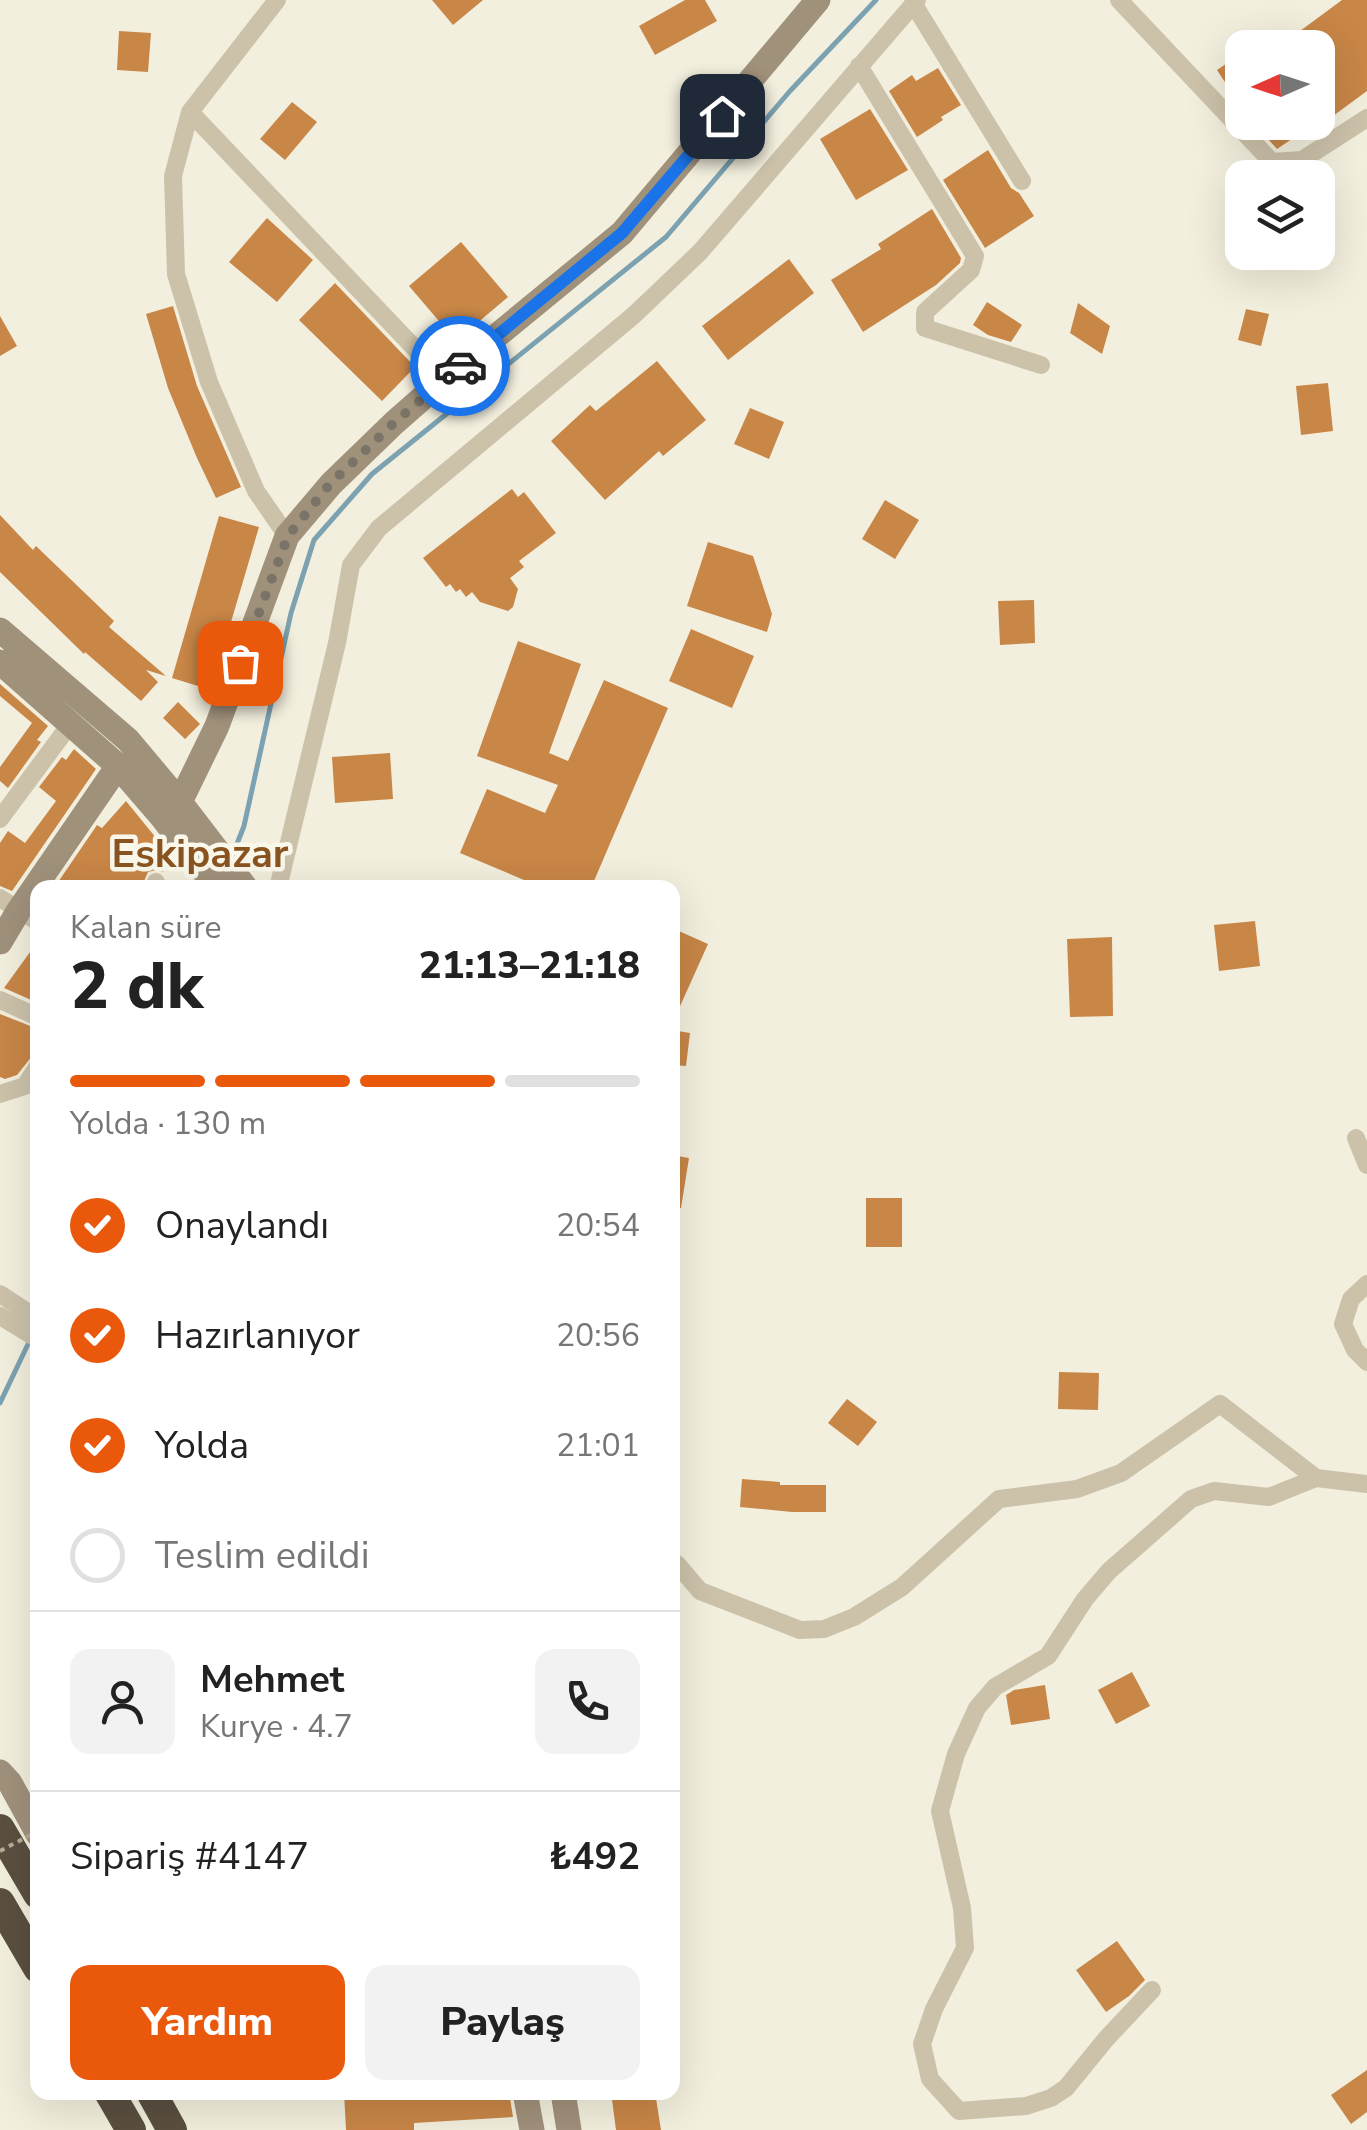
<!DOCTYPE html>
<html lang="tr">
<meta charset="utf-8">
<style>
:root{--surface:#fff;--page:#f2f2f2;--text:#222;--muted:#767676;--line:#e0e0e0;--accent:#ea580c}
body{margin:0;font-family:"Nunito Sans",sans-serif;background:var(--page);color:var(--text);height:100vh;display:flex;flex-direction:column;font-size:38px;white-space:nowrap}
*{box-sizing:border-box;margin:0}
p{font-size:32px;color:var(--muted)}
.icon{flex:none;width:55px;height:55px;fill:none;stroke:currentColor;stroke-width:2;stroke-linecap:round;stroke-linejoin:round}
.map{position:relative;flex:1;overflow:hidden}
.drawer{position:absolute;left:30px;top:880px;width:650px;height:1220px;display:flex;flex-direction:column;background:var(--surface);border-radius:20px;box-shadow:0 10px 40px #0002}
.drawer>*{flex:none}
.needle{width:65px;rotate:267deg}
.fabs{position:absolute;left:1225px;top:30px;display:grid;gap:20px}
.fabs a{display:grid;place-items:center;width:110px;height:110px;border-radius:20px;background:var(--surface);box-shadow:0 10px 40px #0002;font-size:50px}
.pin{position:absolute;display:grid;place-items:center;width:85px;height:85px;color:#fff;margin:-42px;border-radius:20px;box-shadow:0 5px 15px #0006}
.courier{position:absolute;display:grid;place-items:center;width:100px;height:100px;margin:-50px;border:8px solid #1a73e8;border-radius:50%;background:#fff;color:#222;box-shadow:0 2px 12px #0007}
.summary em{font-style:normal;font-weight:800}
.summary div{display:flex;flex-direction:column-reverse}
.summary{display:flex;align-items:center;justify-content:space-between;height:170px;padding:0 40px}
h1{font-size:65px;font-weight:800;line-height:75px}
.bar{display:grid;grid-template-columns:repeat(4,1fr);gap:15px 10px;align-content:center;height:120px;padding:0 40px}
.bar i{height:12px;border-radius:8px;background:var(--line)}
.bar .active{background:var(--accent)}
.bar p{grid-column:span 4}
.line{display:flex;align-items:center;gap:25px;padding:0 40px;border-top:2px solid var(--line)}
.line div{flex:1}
.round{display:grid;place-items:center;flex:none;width:105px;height:105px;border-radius:20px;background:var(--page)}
ol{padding:0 40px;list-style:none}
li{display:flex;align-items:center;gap:30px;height:110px}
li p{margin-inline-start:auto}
li .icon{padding:10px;border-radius:50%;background:var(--accent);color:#fff;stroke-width:4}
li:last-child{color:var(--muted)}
li i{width:55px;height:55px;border:5px solid var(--line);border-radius:50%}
.action{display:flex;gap:20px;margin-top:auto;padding:20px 40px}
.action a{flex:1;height:115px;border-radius:20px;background:var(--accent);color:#fff;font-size:40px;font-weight:800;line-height:115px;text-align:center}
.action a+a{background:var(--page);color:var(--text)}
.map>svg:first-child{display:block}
</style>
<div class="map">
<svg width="1367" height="2130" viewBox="0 0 1367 2130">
<rect width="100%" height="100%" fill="#f3efde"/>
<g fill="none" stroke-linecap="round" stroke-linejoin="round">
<path stroke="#7ca2b1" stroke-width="5" d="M233,854l11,-28 47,-213 23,-73 58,-66 294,-237 124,-146 86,-91
M0,1403l30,-63"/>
</g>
<path fill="#c88647" d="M432,0h51l-30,25z
M685,0h20l12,21 -62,34 -16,-29z
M1342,0h25v91l-34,25 -15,-21v-47h-41z
M119,31l32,2 -3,39 -31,-2z
M1242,53v55l-25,-38z
M938,68l23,37 -20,12 2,3 -26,17 -28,-46 23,-16 4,6z
M292,102l25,20 -32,38 -25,-21z
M870,109l38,61 -52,30 -36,-61z
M1253,122h64l-40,27z
M988,150l23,38 8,5 15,23 -49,32 -42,-68z
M932,209l29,49 -1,5 -24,22 -73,47 -32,-52 50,-31 -3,-5z
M267,218l46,42 -36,42 -48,-40z
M461,242l47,55 -52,44 -47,-55z
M789,259l25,34 -86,67 -26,-34z
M335,283l80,84 -33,34 -83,-81z
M987,302l35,23 -11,17 -23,-7 -15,-10z
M1078,303l32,23 -8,28 -32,-21z
M173,306l24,80 44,101 -25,11 -19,-40 -29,-70 -22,-74z
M1246,309l23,5 -8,32 -23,-6z
M0,316l17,30 -17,10z
M657,361l49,59 -43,36 -4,-5 -54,49 -54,-59 39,-36 6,6z
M1328,383l5,48 -32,4 -5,-49z
M750,408l34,14 -15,37 -35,-15z
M512,489l6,8 6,-5 32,41 -37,28 5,6 -14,11 8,11 -5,18 -5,4 -28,-9 -8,-10 -6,5 -6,-8 -4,3 -6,-8 -4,3 -23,-29z
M885,500l34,20 -24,39 -33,-20z
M0,515l33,35 3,-4 78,75 -5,6 57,49 -20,-6 12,12 -17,19 -56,-49 -1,2 -84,-82z
M219,516l40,11 -48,163 -39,-12z
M708,542l45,14 19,58 -5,18 -80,-26z
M1034,600l1,43 -35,2 -2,-44z
M691,629l63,27 -22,52 -63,-27z
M518,641l63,23 -32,89 19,8 36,-81 64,28 -77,180h-48l-83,-35 27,-64 58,24 13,-28 -81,-29z
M0,684l48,42 -11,14 4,2 -33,46 -8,-7v-14l32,-44 -32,-27z
M178,702l22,22 -15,15 -22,-21z
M74,749l22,20 -84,122 -12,-5v-43l8,-12 17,12 31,-42 -17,-14 23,-30 4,3z
M390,753l3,46 -58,4 -3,-46z
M126,801l48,59 -11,12 -7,-2 -8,2 -7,16h-87l43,-63 5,3z
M1255,921l5,45 -41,5 -5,-46z
M672,928l36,16 -36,80z
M1112,937l1,79 -43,1 -3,-78z
M38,941v62l-34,-15z
M0,1014l38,15v18l-5,8 -16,20 -12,4 -5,-2z
M672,1030l18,3 -4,33 -14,-1z
M672,1155l17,3 -8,50h-9z
M866,1198h36v49h-36z
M1059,1372l40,1 -1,37 -40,-1z
M847,1399l30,23 -19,24 -30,-23z
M742,1479l38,3v3h46v27h-34l-52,-5z
M1132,1672l18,34 -34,18 -18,-34z
M1045,1685l5,34 -39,6 -5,-30 8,-5z
M1117,1941l28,39 -16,16 -23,16 -30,-42z
M1367,2070v42l-16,12 -20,-29z
M344,2092h165l4,25 -99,6v7h-68z
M611,2092h44l6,38h-45z"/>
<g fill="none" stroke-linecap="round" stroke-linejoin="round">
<path stroke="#ccc2aa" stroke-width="18" d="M277,0l-87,112 -17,64 3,98 33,108 47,109 31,45
M1119,0l153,162 30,-2 65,-42
M913,3l109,178
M859,66l116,190 -4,14 -46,42v16l116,37
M190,112l254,267
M0,819l71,-96
M153,888l3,-6
M278,888l59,-245 14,-78 28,-37 255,-213 66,-63 217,-252
M0,898l38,24
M0,1000l38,17
M0,1094l25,-8 13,-20
M1356,1138l11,27
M1367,1284l-16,15 -8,25 12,26 12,12
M0,1294l38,25
M0,1316l38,23
M677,1564l23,27 100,39 24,-1 30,-12 48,-30 97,-88 78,-10 44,-16 99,-69 96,74
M1152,1990l-46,49 -40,49 -15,10 -25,8 -67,5 -29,-32 -8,-35 12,-35 31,-61 -3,-40 -22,-97 16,-57 21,-46 18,-21 53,-31 37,-57 24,-28 82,-72 23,-8 55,6 47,-19 51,6"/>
<path stroke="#a0917b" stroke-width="25" d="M0,630l128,110 52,62 66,86
M0,662l118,104 44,51 55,71
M180,802l37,-76 70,-190 44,-52 63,-61 50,-44 178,-146 196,-233
M0,942l19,-32 99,-144
M0,1772l10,11 28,51
M525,2092l7,38
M563,2092l6,38"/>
<path stroke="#5a4f40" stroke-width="30" d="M0,1829l38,65
M0,1903l38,65
M109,2092l22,38
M151,2092l21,38"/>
<path stroke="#b8ac94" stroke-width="4" stroke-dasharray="5 5" stroke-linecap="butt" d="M0,1851l38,-20"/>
</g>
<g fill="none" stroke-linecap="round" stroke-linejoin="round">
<path stroke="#7a7468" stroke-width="10" stroke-dasharray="0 18" d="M240,663l48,-127 42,-52 64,-61 66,-57"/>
<path stroke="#1a73e8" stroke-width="12" d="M460,366l162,-133 100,-117"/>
</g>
<g text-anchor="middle" stroke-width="9" stroke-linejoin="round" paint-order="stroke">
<g font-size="40" font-weight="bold" fill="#8a5420" stroke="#faf7eb">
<text x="200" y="867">Eskipazar</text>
</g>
</g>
</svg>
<div class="fabs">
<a><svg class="needle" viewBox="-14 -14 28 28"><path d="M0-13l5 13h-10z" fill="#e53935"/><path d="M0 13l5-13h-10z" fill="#767676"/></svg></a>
<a><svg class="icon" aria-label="layers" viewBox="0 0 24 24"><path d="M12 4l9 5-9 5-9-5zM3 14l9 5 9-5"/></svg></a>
</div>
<div class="pin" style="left:240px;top:663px;background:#ea580c"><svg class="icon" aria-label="bag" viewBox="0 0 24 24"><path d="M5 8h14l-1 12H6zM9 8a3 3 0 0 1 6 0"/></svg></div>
<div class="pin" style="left:722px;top:116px;background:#1f2937"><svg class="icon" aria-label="home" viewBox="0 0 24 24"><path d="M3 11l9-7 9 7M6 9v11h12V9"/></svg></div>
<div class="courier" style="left:460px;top:366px"><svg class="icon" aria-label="car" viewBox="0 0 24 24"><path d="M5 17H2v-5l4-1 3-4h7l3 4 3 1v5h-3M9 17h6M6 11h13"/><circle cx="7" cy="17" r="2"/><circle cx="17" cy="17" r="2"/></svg></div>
<section class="drawer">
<div class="summary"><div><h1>2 dk</h1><p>Kalan süre</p></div><em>21:13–21:18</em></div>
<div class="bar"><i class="active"></i><i class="active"></i><i class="active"></i><i></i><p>Yolda · 130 m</p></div>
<ol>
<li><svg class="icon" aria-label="check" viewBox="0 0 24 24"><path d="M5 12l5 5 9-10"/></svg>Onaylandı<p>20:54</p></li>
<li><svg class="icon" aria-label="check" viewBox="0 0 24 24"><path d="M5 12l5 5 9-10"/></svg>Hazırlanıyor<p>20:56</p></li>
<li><svg class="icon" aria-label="check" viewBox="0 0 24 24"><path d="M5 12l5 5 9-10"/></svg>Yolda<p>21:01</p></li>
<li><i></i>Teslim edildi</li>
</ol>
<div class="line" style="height:180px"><a class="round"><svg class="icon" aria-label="person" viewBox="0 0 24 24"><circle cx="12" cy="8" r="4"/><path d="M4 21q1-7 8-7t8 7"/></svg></a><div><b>Mehmet</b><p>Kurye · 4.7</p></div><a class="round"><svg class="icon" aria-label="phone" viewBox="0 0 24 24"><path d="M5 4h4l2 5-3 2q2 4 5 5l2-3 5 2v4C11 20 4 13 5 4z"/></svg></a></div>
<div class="line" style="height:130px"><div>Sipariş #4147</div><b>₺492</b></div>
<div class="action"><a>Yardım</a><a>Paylaş</a></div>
</section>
</div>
